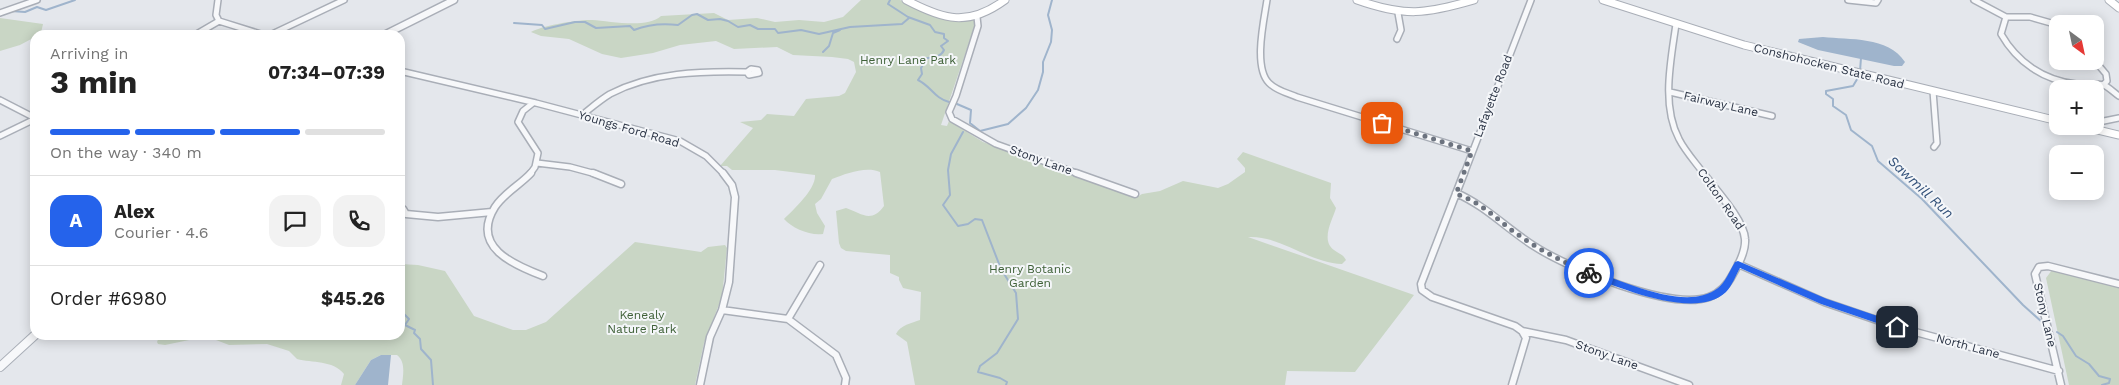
<!DOCTYPE html>
<meta charset="utf-8">
<style>
:root{--surface:#fff;--page:#f2f2f2;--text:#222;--muted:#767676;--line:#e0e0e0;--accent:#2563eb}
body{margin:0;font-family:"Work Sans",sans-serif;background:var(--page);color:var(--text);height:100vh;display:flex;flex-direction:column;font-size:19px;white-space:nowrap}
*{box-sizing:border-box;margin:0}
p{font-size:16px;color:var(--muted)}
.icon{flex:none;width:28px;height:28px;fill:none;stroke:currentColor;stroke-width:2;stroke-linecap:round;stroke-linejoin:round}
.map{position:relative;flex:1;overflow:hidden}
.panel{position:absolute;left:30px;top:30px;width:375px;height:310px;display:flex;flex-direction:column;background:var(--surface);border-radius:15px;box-shadow:0 2px 12px #0003}
.panel>*{flex:none}
.needle{width:32px;rotate:147deg}
.controls{position:absolute;left:2049px;top:15px;display:grid;gap:10px}
.controls a{display:grid;place-items:center;width:55px;height:55px;border-radius:10px;background:var(--surface);box-shadow:0 2px 12px #0003;font-size:25px}
.pin{position:absolute;display:grid;place-items:center;width:42px;height:42px;color:#fff;margin:-21px;border-radius:10px;box-shadow:0 2px 8px #0006}
.courier{position:absolute;display:grid;place-items:center;width:50px;height:50px;margin:-25px;border:4px solid #2563eb;border-radius:50%;background:#fff;color:#222;box-shadow:0 1px 6px #0007}
.summary em{font-style:normal;font-weight:700}
.summary div{display:flex;flex-direction:column-reverse}
.summary{display:flex;align-items:center;justify-content:space-between;height:85px;padding:0 20px}
h1{font-size:32px;font-weight:700;line-height:38px}
.bar{display:grid;grid-template-columns:repeat(4,1fr);gap:8px 5px;align-content:center;height:60px;padding:0 20px}
.bar i{height:6px;border-radius:4px;background:var(--line)}
.bar .current{background:var(--accent)}
.bar p{grid-column:span 4}
.line{display:flex;align-items:center;gap:12px;padding:0 20px;border-top:1px solid var(--line)}
.line div{flex:1}
.round{display:grid;place-items:center;flex:none;width:52px;height:52px;border-radius:15px;background:var(--page)}
.map>svg:first-child{display:block}
</style>
<div class="map">
<svg width="2119" height="385" viewBox="0 0 2119 385">
<rect width="100%" height="100%" fill="#e4e7ec"/>
<path fill="#c9d6c5" d="M861,0h39l21,11 18,5 22,4 16,-1 -36,106 6,1 2,-5 34,21 154,55 5,-3 18,-3 23,-10 35,7 10,-4 17,-12v-4l-8,-9 6,-7 88,31 -1,15 6,10c-3,11 -16,32 -2,42 5,4 9,4 12,10l-4,4c-33,-1 -62,-29 -94,-27l166,58 -59,77 -68,-1 -2,14h-370l-8,-43 -11,-8c4,-9 16,-11 24,-14l1,-28 -18,-4 -4,-8v-3l-9,-4v-18l-44,-4 -5,-3 -2,-5 -3,-32 10,-3c15,5 25,16 38,-2l-4,-34c-15,-6 -34,2 -48,7l-11,20 -6,5 2,9 8,13 -2,8c-13,2 -31,-6 -39,-15 10,-10 32,-30 31,-44l-40,-5h-43l-5,-4h-7l33,-38 -13,-6 21,-2 6,-6 27,2 12,-17 33,-3 6,-3 11,-21 -2,-10 -6,-3 -16,-2 -39,-2 -16,-8 -43,2 -18,-8 -36,4 -27,8 -32,5 -19,-4 -33,-15 -28,-3 -10,-4c9,-6 49,-13 61,-12 18,1 55,9 69,-4l53,-3 14,7 29,-2 18,4 24,-2 25,2 19,-5z
M0,18l43,6 -2,9 -6,2v2l-15,8 -20,6z
M635,242l66,10 7,-5 17,-2 2,3 -5,49 -18,46 -9,42h-293c1,-10 4,-23 -5,-30h-16l-10,5 -16,25h-14l3,-11c-11,-14 -32,-11 -47,-15l-8,-8 -22,-7 -38,1 -13,-5 -17,-2 -34,7 -7,-1 -1,-2 2,-5 5,-2h236v-71l18,1 27,6 29,45 39,14h13l20,-8z
M2052,270l67,18v97h-50l-23,-107z"/>
<path fill="#9fb4cc" d="M1823,37c26,3 65,-1 82,25l-3,4h-8l-76,-16 -20,-8 1,-3z
M381,355h10l-3,30h-33l16,-25z"/>
<g fill="none" stroke-linecap="round" stroke-linejoin="round">
<path stroke="#9fb4cc" stroke-width="2" d="M890,0l-2,4 20,13 22,8 5,7 9,2v4l4,3 -7,5 3,4c-3,7 -10,7 -17,8l-6,10 1,6 -4,6c14,7 16,18 31,22
M11,11l14,1 12,-5 9,3 29,-10
M514,23l28,2 3,4 30,-7h10l11,6 34,-2 4,4c15,-6 28,-7 44,-5l14,-10 5,-1 11,6 12,-1 8,2 10,6 12,-2 8,4h17l3,4 23,-3 18,4 31,-7 52,-3 7,-6
M823,52l6,-6 4,-13 7,-3
M1860,71l1,-13
M1859,76l-6,10 -27,5v3l7,5v7l13,9 5,15 21,16 6,15 44,38 101,106 19,17
M957,104l14,6 -1,13 10,8 28,-7 18,-16 12,-18 5,-18v-10l8,-20 1,-12 -4,-15 4,-15
M963,132l-12,22 -3,16 2,25 -7,10 15,21 10,-2 7,-5 7,1 19,49 15,24 2,26 -21,34 -17,13 -2,6 22,6 7,4 -1,3
M400,310l9,9 -4,6 10,5 -1,3 6,6 1,10 10,11 2,25
M2057,332l6,4 13,20 13,8 10,12 11,3 -1,4 -7,2"/>
<g stroke="#a9aeb7" stroke-width="8">
<path id="minor-far1" d="M218,0l-2,15 3,6 45,14
M1267,0c-3,20 -14,67 2,83 8,8 19,10 28,14l175,54
M1848,0l28,3 2,-3
M1974,0l32,17
M0,13l37,-13
M977,17l1,9 -22,70 -7,16 3,7 44,25 83,30
M1676,24c-5,36 -15,81 3,115 6,12 17,24 25,35
M2058,25l-28,-8h-24l-5,17c16,28 42,46 75,50 8,1 19,-1 27,1 5,1 11,8 16,11
M195,35l24,-14
M270,35l74,-35
M1397,39l4,-9 -3,-17
M2095,61l11,13 1,7 -4,4
M751,69l7,1 1,3 -10,2 -2,-3z
M400,71l136,32 144,38 26,15 18,18
M1933,91l4,52 -3,4
M1670,92l102,24
M0,100l35,18
M582,115c9,-7 18,-15 28,-21 42,-22 91,-23 137,-22
M2097,130l2,-8 20,-4
M0,136l35,-17
M537,163l33,4 26,7
M530,174l5,-7 3,-14 -20,-31 5,-11 10,-8
M1464,174l67,-174"/>
</g>
<g stroke="#a9aeb7" stroke-width="9">
<path id="minor" d="M531,173c-11,12 -27,20 -36,34 -25,40 19,58 48,69
M593,173l28,11
M1076,173l59,21
M1464,173l-43,111 1,6 10,7 83,29 7,5 4,7 -14,47
M1456,193c30,13 51,36 78,53 34,22 136,65 175,51 11,-4 19,-13 24,-23 6,-10 13,-23 12,-35 -1,-19 -30,-50 -42,-66
M403,209l3,5 32,3 54,-5
M1738,264l86,38 73,25 162,44
M722,310l66,9 48,36 10,23 -1,7
M788,319l32,-54
M1522,331l44,9 123,45
M700,385l10,-48 12,-27 7,-28 6,-85 -3,-12 -9,-12
M2061,385l-26,-111 4,-7 9,-1 71,18"/>
</g>
<g stroke="#a9aeb7" stroke-width="9">
<path id="tertiary-far1" d="M384,35l70,-35"/>
</g>
<g stroke="#a9aeb7" stroke-width="10">
<path id="tertiary" d="M0,367l35,-32"/>
</g>
<g stroke="#a9aeb7" stroke-width="9">
<path id="secondary" d="M906,0c38,20 62,27 99,0
M1357,0c48,17 69,14 117,0
M1603,0l141,45 314,76
M2109,0l10,8
M2081,126l38,9"/>
</g>
<use href="#minor-far1" stroke="#f7f8fa" stroke-width="5"/>
<use href="#minor" stroke="#f7f8fa" stroke-width="6"/>
<use href="#tertiary-far1" stroke="#f7f8fa" stroke-width="6"/>
<use href="#tertiary" stroke="#f7f8fa" stroke-width="8"/>
<use href="#secondary" stroke="#fff" stroke-width="7"/>
</g>
<path fill="#2563eb" d="M1738,261l89,38 74,25 1,3 -5,3 -76,-26 -81,-36c-4,7 -8,18 -14,24 -30,29 -108,-5 -140,-17l-1,-2 4,-3c33,10 97,43 129,18 7,-5 12,-18 17,-26z"/>
<g fill="none" stroke-linecap="round" stroke-linejoin="round">
<path stroke="#6c737f" stroke-width="5" stroke-dasharray="0 9" d="M1382,123l90,28 -16,43c28,9 40,26 64,42 21,15 45,27 69,37"/>
</g>
<g text-anchor="middle" stroke-width="4" stroke-linejoin="round" paint-order="stroke">
<g font-size="12" fill="#3f6138" stroke="#f4f6f9">
<text x="908" y="64">Henry Lane Park</text>
<text x="1030" y="273">Henry Botanic<tspan x="1030" dy="14">Garden</tspan></text>
<text x="642" y="319">Kenealy<tspan x="642" dy="14">Nature Park</tspan></text>
</g>
<g font-size="12" fill="#2b3445" stroke="#f4f6f9">
<text transform="translate(1829 66) rotate(14)" y="4">Conshohocken State Road</text>
<text transform="translate(1493 96) rotate(-69)" y="4">Lafayette Road</text>
<text transform="translate(1721 104) rotate(13)" y="4">Fairway Lane</text>
<text transform="translate(629 129) rotate(16)" y="4">Youngs Ford Road</text>
<text transform="translate(1041 160) rotate(20)" y="4">Stony Lane</text>
<text transform="translate(1721 199) rotate(55)" y="4">Colton Road</text>
<text transform="translate(2045 315) rotate(77)" y="4">Stony Lane</text>
<text transform="translate(1968 346) rotate(15)" y="4">North Lane</text>
<text transform="translate(1607 355) rotate(20)" y="4">Stony Lane</text>
</g>
<g font-size="14" font-style="italic" fill="#34527a" stroke="#f4f6f9">
<text transform="translate(1921 187) rotate(43)" y="5">Sawmill Run</text>
</g>
</g>
</svg>
<div class="controls">
<a><svg class="needle" viewBox="-14 -14 28 28"><path d="M0-13l5 13h-10z" fill="#e53935"/><path d="M0 13l5-13h-10z" fill="#767676"/></svg></a>
<a>+</a>
<a>−</a>
</div>
<div class="pin" style="left:1382px;top:123px;background:#ea580c"><svg class="icon" aria-label="bag" viewBox="0 0 24 24"><path d="M5 8h14l-1 12H6zM9 8a3 3 0 0 1 6 0"/></svg></div>
<div class="pin" style="left:1897px;top:327px;background:#1f2937"><svg class="icon" aria-label="home" viewBox="0 0 24 24"><path d="M3 11l9-7 9 7M6 9v11h12V9"/></svg></div>
<div class="courier" style="left:1589px;top:273px"><svg class="icon" aria-label="bike" viewBox="0 0 24 24"><circle cx="6" cy="16" r="4"/><circle cx="18" cy="16" r="4"/><path d="M6 16l4-8h5l3 8M10 8l3 8H6M13 5h3"/></svg></div>
<section class="panel">
<div class="summary"><div><h1>3 min</h1><p>Arriving in</p></div><em>07:34–07:39</em></div>
<div class="bar"><i class="current"></i><i class="current"></i><i class="current"></i><i></i><p>On the way · 340 m</p></div>
<div class="line" style="height:90px"><b class="round" style="background:var(--accent);color:#fff">A</b><div><b>Alex</b><p>Courier · 4.6</p></div><a class="round"><svg class="icon" aria-label="chat" viewBox="0 0 24 24"><path d="M4 5h16v11H9l-5 4z"/></svg></a><a class="round"><svg class="icon" aria-label="phone" viewBox="0 0 24 24"><path d="M5 4h4l2 5-3 2q2 4 5 5l2-3 5 2v4C11 20 4 13 5 4z"/></svg></a></div>
<div class="line" style="height:65px"><div>Order #6980</div><b>$45.26</b></div>
</section>
</div>
